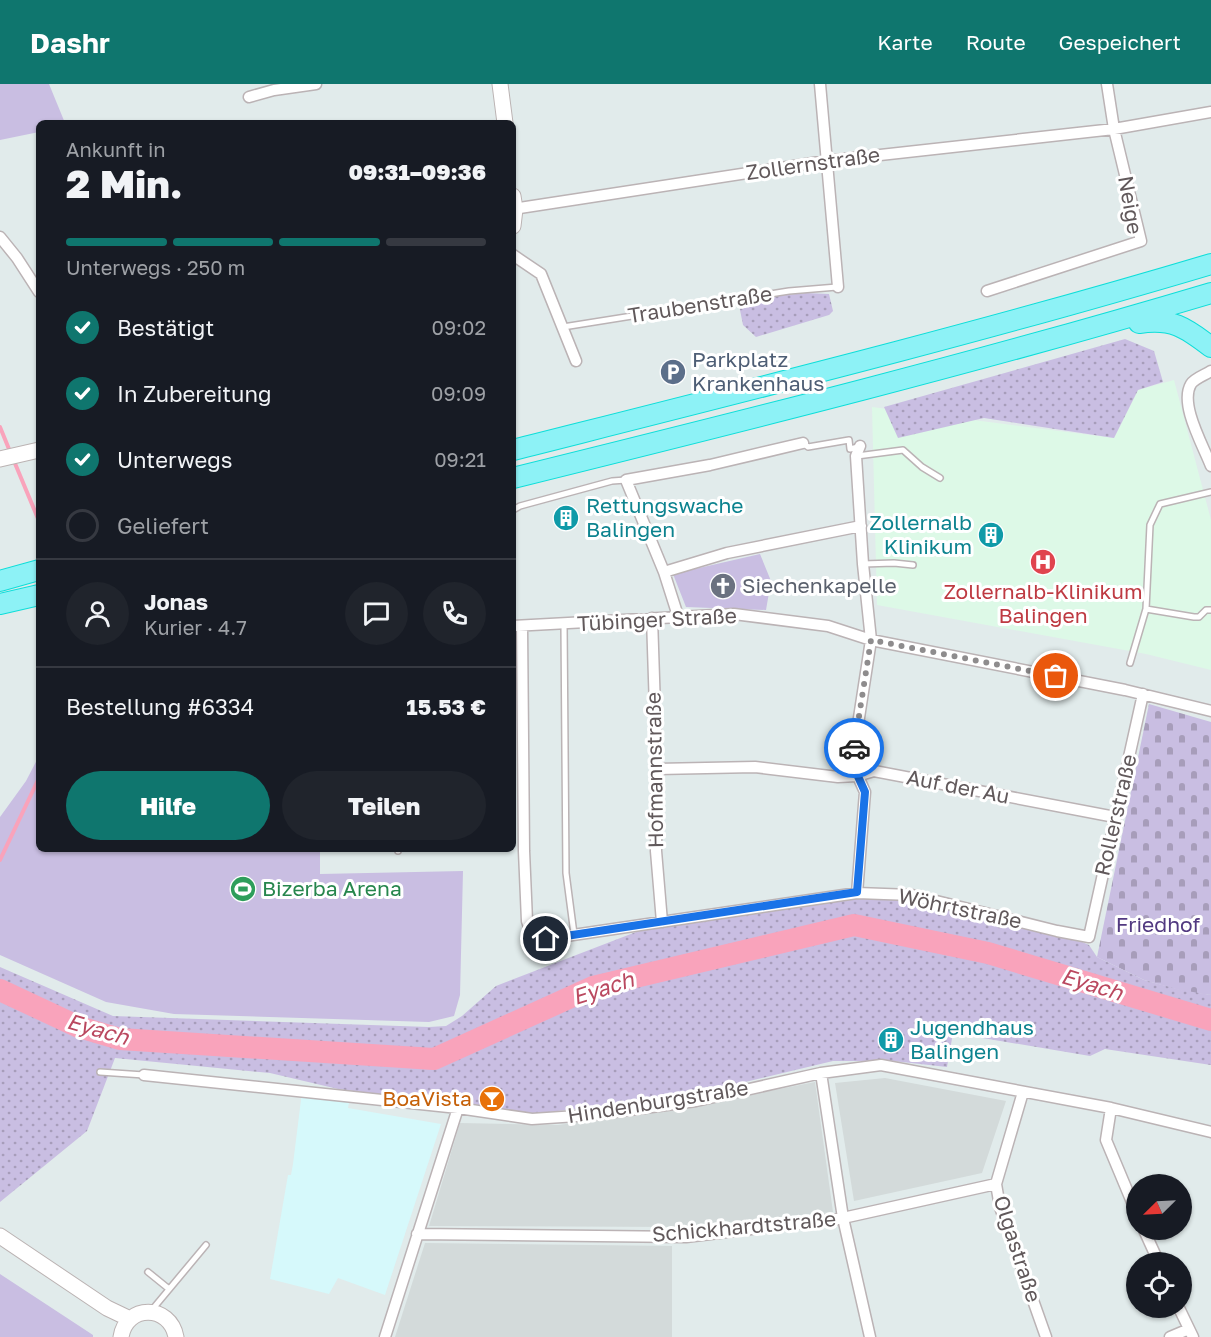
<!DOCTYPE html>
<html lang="de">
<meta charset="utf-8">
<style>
:root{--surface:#171b24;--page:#20242c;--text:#f1f3f6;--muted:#9ea1a6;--line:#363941;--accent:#0f766e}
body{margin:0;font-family:"Golos Text",sans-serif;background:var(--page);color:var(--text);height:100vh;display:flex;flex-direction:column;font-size:22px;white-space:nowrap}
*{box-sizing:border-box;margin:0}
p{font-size:20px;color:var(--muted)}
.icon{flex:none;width:33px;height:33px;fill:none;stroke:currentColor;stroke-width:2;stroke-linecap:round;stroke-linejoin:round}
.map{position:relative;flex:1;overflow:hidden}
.panel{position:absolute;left:36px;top:36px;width:480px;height:732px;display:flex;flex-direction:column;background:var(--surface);border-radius:9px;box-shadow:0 2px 4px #0004}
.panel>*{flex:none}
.needle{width:39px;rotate:246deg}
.tools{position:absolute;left:1126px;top:1090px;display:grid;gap:12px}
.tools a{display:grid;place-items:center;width:66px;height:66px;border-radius:50%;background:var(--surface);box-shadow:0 2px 4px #0004;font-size:30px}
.pin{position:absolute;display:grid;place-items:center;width:51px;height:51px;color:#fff;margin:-26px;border:3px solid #fff;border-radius:50%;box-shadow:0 2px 6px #0007}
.courier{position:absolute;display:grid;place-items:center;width:60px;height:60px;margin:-30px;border:4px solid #1a73e8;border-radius:50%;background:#fff;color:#222;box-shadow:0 2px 8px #0007}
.overview em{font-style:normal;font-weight:800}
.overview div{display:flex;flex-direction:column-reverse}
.overview{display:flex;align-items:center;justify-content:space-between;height:102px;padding:0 30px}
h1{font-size:39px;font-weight:800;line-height:45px}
.bar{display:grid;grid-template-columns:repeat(4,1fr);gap:9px 6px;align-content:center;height:72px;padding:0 30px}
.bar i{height:8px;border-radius:4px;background:var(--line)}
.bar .on{background:var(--accent)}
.bar p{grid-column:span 4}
.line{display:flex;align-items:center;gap:15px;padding:0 30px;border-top:2px solid var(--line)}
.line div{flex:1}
.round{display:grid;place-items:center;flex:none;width:63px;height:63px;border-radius:32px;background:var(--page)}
ol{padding:0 30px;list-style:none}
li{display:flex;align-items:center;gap:18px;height:66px}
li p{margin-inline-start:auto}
li .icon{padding:6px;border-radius:50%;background:var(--accent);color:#fff;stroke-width:4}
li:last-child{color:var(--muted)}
li i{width:33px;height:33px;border:3px solid var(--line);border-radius:50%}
.primary-button{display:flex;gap:12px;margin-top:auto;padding:12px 30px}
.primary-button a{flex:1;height:69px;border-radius:36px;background:var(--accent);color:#fff;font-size:24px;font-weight:800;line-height:69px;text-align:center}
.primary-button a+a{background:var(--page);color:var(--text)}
header{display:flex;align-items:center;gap:36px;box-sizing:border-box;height:84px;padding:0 30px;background:var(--accent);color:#fff}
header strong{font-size:28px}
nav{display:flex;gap:33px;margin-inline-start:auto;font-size:21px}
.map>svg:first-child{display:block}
</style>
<header>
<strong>Dashr</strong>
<nav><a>Karte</a><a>Route</a><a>Gespeichert</a></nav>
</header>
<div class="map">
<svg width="1211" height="1253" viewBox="0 0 1211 1253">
<defs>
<pattern id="cemetery-stones" width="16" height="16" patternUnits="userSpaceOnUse" patternTransform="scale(1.5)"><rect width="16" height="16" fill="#c9bee2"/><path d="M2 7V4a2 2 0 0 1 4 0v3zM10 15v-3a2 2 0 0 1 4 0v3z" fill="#a79dba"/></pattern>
<pattern id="park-dots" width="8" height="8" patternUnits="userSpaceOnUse" patternTransform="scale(1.5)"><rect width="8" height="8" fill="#c9bee2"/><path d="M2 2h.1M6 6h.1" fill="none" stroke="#a79dba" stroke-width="1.8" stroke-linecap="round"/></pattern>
</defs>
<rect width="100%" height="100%" fill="#e1ebeb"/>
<path fill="#d6f9fb" d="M302,1008l48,5 -2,11 93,16 -56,171 -47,-17 -9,16 -59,-15 18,-104h3l2,-11z"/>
<path fill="#d3dada" d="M885,994l121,23 -24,72 -128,28 -19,-118z
M815,998l18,130 -155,15 -249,-1 31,-103 98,2 126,-17z
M425,1159l247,3v91h-277z"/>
<path fill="#ddf9e7" d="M1174,296l37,140v150l-65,-16 -269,-49 -5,-198 242,31 24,-48z"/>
<path fill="#c9bee2" d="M0,0h49l16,39h-26v9l-39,8z
M760,470l11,27 -5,29 -80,-3 -13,-33z
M39,672v93h281v25l143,-3 -3,124 -6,21 -25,6 -255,-8 -68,-12 -106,-47v-138l26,-36z
M0,1190l93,61v2h-93z"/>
<path fill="url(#cemetery-stones)" d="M1149,620l62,18v273l-25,-3 -42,-12 -47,-23z"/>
<path fill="url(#park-dots)" d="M806,209l23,1 4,17 -4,4 -73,22 -13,-12 -5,-25z
M1125,255l29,12 9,31 -25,8 -24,48 -130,-20 -86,20 -14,-31z
M857,809l55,2 145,36 32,14 8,12 47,23 37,10 30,5v70l-106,-16 -15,7 -137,-23 -6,34 -54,-6h-60l-147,35 -154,18 -194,-25 -68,-16 -155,-15 -28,73 -87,71v-235l113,49 316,11 17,-1 16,-10 34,-30 166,-64z"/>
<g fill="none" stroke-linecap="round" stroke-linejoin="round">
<path stroke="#f9a3bb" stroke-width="4" d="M0,343l11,27
M14,377l25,60
M0,776l39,-82"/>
<path stroke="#f9a3bb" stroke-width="22" d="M0,906l79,37 41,12 314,20 159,-72 261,-62 134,28 223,67"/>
<g stroke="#bbb3b5" stroke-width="8">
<path id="lane" d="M563,243l226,-36 48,-4
M803,359l5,4 41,-7 1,9 8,-2
M857,372l46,-6 19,17 18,11
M513,426l7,-4 92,-25 14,-1
M863,480l31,-1 19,2
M1146,525l4,-84 10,-21 51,-12
M564,540l2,249 8,61
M1130,579l16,-54 48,8h5l7,-7h5
M398,767v-2
M100,988l44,3
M148,1188l21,17
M151,1227l55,-66"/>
</g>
<g stroke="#bbb3b5" stroke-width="13">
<path id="street" d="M820,0l18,203
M249,13l25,-7 42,-6
M513,125l313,-48 288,-32 97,-17
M0,153l17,21 22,34
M513,171l28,19 35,87
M987,207l154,-50 -27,-112 -7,-45
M1211,287c-6,4 -16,7 -20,13 -12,20 12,61 20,82
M664,488l63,-19 134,-27
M678,532l-14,-44 -38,-92 84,-15 93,-22
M652,534l5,151 -1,82 6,71
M513,542l221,-12 94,12 43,14 254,50 86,21
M522,542l2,225 3,70 6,17 13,1 311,-46 55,2 145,36 32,6 54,-243
M657,685l98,-2 83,10 19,-1 17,-5 241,46
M857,809l8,-101 -13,-29 19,-123 -8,-76 -7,-108 4,-10
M821,989l22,145 27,119
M144,991l314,33 74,11 60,-4 104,-14 125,-28 60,-8 230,43 100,24
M1023,1008l-27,92 4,23 46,130
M1111,1024l-5,32 31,74
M1144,1146l15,33
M417,1150l269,3 157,-19 153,-34
M1179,1224l14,29
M385,1253l73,-229
M1170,1253l19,-8"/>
</g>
<g stroke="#bbb3b3" stroke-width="17">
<path id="secondary" d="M500,0l5,39
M513,112l2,13 -2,17
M0,375l39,-9
M0,1152l107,72 23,11
M121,1253c5,-33 49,-33 55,0"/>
</g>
<g stroke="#0eded9" stroke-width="22">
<path id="highway" d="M1139,239c33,-5 46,4 72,24
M513,366c233,-59 467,-117 698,-186
M513,394c234,-58 467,-116 698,-185
M0,497l39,-11
M0,520l39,-9"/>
</g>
<use href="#lane" stroke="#fff" stroke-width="5"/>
<use href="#street" stroke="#fff" stroke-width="10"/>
<use href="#secondary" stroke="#fff" stroke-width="15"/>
<use href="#highway" stroke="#8df2f6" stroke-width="20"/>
</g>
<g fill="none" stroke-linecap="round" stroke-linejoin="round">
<path stroke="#8e8c8d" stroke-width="6" stroke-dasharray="0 10.8" d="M854,664l17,-108 185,36"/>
<path stroke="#1a73e8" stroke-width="8" d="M546,855l311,-47 8,-100 -13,-29 2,-15"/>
</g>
<defs>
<g id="parking-disc" transform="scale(1.35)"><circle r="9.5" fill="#5c6f8a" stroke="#fff"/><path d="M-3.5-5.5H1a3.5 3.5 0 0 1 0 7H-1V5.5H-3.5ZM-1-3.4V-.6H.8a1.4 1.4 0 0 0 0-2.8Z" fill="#fff"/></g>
<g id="building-disc" transform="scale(1.35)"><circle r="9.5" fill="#0f9aa8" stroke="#fff"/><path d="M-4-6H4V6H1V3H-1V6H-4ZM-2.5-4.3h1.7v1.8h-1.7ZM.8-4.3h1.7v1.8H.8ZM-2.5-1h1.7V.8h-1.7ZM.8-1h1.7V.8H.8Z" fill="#fff"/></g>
<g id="hospital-disc" transform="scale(1.35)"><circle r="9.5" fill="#e0444e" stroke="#fff"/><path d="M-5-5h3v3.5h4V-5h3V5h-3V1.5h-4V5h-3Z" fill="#fff"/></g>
<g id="church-disc" transform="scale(1.35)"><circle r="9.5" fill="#6b7280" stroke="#fff"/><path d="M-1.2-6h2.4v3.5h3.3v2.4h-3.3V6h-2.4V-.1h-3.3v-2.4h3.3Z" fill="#fff"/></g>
<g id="stadium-disc" transform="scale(1.35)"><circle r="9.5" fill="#2e9e5b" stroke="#fff"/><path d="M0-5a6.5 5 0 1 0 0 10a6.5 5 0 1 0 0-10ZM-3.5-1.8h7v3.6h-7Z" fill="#fff"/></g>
<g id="bar-disc" transform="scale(1.35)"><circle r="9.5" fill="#e8710a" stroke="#fff"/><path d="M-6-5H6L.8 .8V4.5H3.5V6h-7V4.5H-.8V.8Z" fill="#fff"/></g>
</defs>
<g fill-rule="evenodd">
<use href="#parking-disc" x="673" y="288"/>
<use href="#building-disc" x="566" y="434"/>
<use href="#building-disc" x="991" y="451"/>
<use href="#hospital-disc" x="1043" y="478"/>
<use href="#church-disc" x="723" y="502"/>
<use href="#stadium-disc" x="243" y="805"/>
<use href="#building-disc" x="891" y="956"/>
<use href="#bar-disc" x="492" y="1015"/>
</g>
<g text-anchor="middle" stroke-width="6" stroke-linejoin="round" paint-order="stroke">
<g font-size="21" fill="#61595b" stroke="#fff">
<text transform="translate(813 80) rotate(-8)" y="7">Zollernstraße</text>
<text transform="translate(1130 121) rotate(80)" y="7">Neige</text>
<text transform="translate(700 221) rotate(-9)" y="7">Traubenstraße</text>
<text transform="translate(657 536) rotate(-3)" y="7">Tübinger Straße</text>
<text transform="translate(655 686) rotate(-91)" y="7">Hofmannstraße</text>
<text transform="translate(958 703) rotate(11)" y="7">Auf der Au</text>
<text transform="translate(1116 731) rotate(-77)" y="7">Rollerstraße</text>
<text transform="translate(960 825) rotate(12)" y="7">Wöhrtstraße</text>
<text transform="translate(658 1018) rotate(-9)" y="7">Hindenburgstraße</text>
<text transform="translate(744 1143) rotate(-5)" y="7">Schickhardtstraße</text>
<text transform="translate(1017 1165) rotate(72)" y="7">Olgastraße</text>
</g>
<g font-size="21" fill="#4e5e75" stroke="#fff" text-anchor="start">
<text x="692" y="283">Parkplatz<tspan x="692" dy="24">Krankenhaus</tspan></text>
</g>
<g font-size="21" fill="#0d838f" stroke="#fff" text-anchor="start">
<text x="586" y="429">Rettungswache<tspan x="586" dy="24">Balingen</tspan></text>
<text x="972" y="446" text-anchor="end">Zollernalb<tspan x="972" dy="24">Klinikum</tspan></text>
<text x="910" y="951">Jugendhaus<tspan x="910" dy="24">Balingen</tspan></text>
</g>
<g font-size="21" fill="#5b616d" stroke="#fff" text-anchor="start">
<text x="742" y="509">Siechenkapelle</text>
</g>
<g font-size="21" fill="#be3a42" stroke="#fff">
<text x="1043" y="515">Zollernalb-Klinikum<tspan x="1043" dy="24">Balingen</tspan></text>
</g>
<g font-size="21" fill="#27864d" stroke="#fff" text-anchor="start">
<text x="262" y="812">Bizerba Arena</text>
</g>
<g font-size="21" fill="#513980" stroke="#fff">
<text x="1158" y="848">Friedhof</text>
</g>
<g font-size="21" fill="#c56008" stroke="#fff" text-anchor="end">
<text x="472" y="1022">BoaVista</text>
</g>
<g font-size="22" font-style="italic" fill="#ba485f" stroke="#fff">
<text transform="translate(1092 900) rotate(17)" y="8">Eyach</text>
<text transform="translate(603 904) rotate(-18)" y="8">Eyach</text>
<text transform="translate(98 945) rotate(16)" y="8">Eyach</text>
</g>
</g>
</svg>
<div class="tools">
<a><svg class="needle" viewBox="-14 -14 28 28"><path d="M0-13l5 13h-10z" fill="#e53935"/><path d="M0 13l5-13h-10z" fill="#9ea1a6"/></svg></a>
<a><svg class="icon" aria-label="locate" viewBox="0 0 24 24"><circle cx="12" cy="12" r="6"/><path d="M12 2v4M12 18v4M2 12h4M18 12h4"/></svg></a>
</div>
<div class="pin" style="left:1056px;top:592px;background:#ea580c"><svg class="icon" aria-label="bag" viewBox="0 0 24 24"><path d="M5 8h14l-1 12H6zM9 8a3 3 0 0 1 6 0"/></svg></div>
<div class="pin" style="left:546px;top:855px;background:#1f2937"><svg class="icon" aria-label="home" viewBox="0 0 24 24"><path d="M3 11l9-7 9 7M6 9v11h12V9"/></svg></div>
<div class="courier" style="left:854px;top:664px"><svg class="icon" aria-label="car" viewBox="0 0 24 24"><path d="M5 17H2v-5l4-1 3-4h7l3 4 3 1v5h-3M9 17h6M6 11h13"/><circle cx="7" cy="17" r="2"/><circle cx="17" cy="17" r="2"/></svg></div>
<section class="panel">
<div class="overview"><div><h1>2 Min.</h1><p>Ankunft in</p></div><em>09:31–09:36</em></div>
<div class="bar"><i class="on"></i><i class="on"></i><i class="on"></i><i></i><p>Unterwegs · 250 m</p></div>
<ol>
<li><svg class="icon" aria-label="check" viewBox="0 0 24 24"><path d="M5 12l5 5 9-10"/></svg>Bestätigt<p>09:02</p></li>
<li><svg class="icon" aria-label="check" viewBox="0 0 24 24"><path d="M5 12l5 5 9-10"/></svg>In Zubereitung<p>09:09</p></li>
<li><svg class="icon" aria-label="check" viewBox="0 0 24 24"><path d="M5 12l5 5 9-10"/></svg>Unterwegs<p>09:21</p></li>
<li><i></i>Geliefert</li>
</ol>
<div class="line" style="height:108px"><a class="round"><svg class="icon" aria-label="person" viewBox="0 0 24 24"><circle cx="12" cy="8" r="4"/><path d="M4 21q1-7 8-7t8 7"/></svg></a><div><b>Jonas</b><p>Kurier · 4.7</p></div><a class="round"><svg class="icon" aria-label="chat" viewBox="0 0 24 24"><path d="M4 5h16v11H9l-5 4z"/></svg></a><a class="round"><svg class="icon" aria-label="phone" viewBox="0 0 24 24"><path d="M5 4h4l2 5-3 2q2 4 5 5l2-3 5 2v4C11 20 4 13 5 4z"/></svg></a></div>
<div class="line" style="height:78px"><div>Bestellung #6334</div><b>15.53 €</b></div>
<div class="primary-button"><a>Hilfe</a><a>Teilen</a></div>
</section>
</div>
